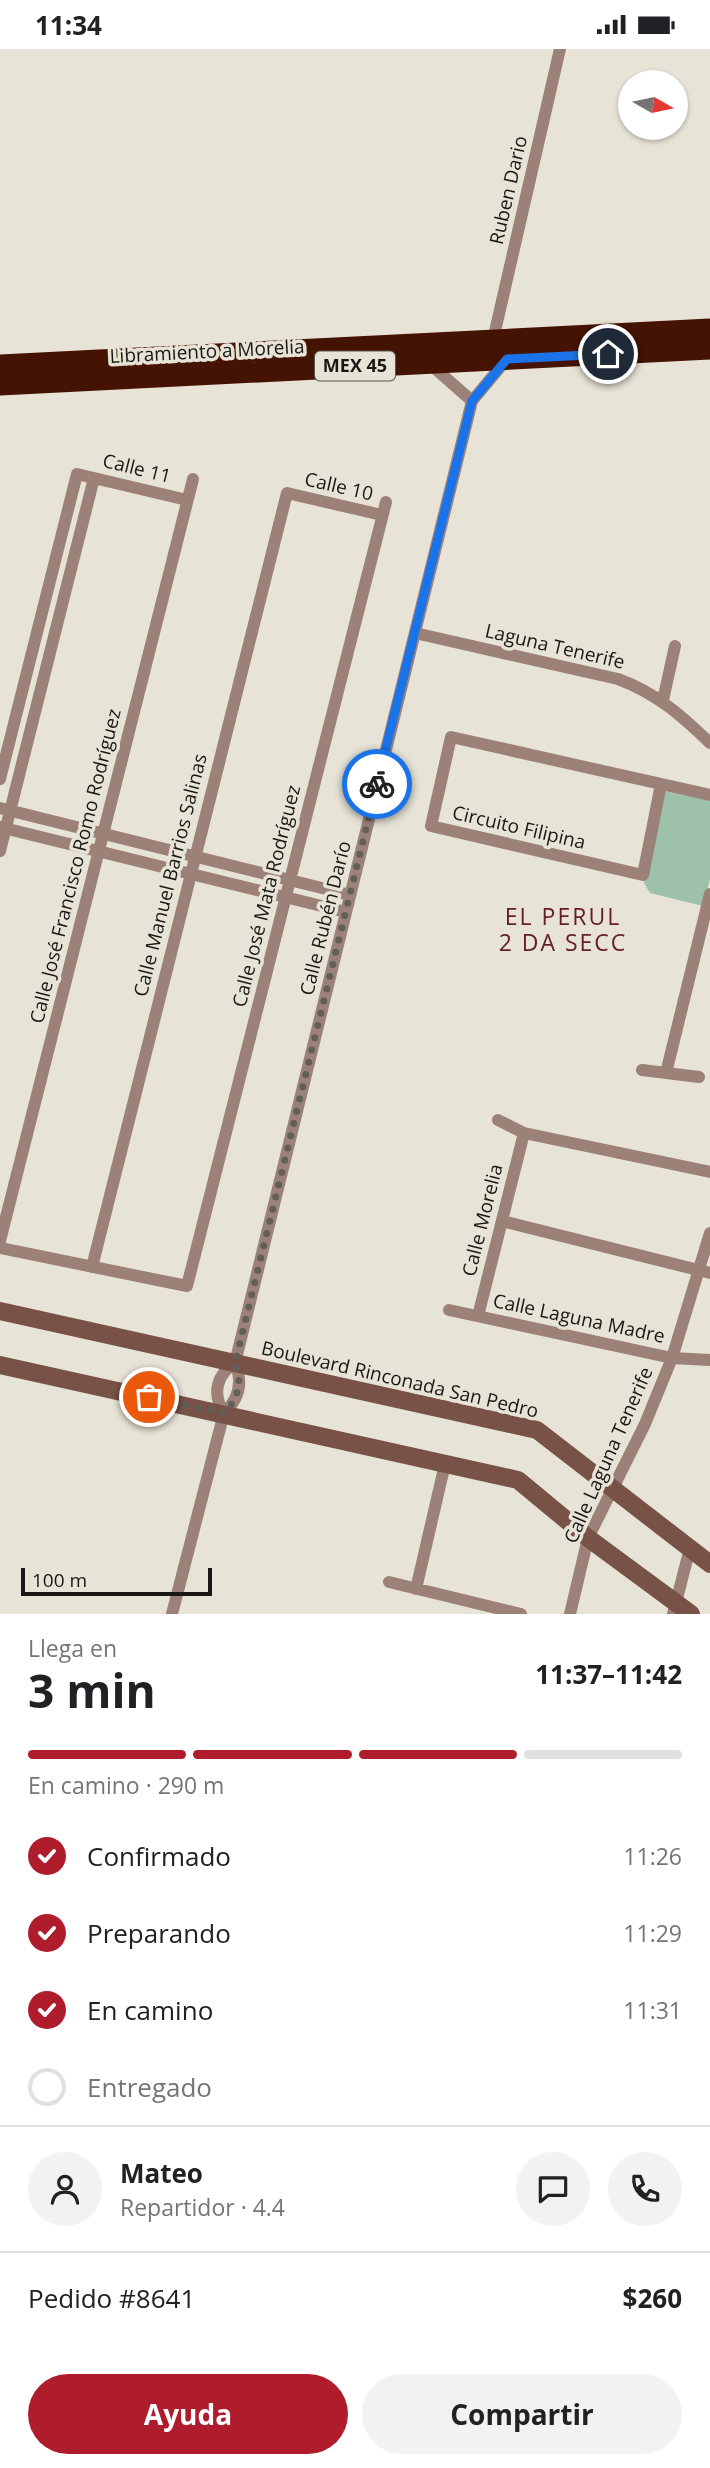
<!DOCTYPE html>
<html lang="es">
<meta charset="utf-8">
<style>
:root{--surface:#fff;--page:#f2f2f2;--text:#202124;--muted:#757577;--line:#e0e0e0;--accent:#af1c2c}
body{margin:0;font-family:"Open Sans",sans-serif;background:var(--page);color:var(--text);height:100vh;display:flex;flex-direction:column;font-size:26px;white-space:nowrap}
*{box-sizing:border-box;margin:0}
p{font-size:23px;color:var(--muted)}
.icon{flex:none;width:38px;height:38px;fill:none;stroke:currentColor;stroke-width:2;stroke-linecap:round;stroke-linejoin:round}
.map{position:relative;height:1565px;overflow:hidden}
.drawer{display:flex;flex-direction:column;background:var(--surface);flex:1}
.drawer>*{flex:none}
.needle{width:46px;rotate:99deg}
.tools{position:absolute;left:618px;top:21px;display:grid;gap:14px}
.tools a{display:grid;place-items:center;width:70px;height:70px;border-radius:50%;background:var(--surface);box-shadow:0 2px 5px #0004;font-size:35px}
.scale{position:absolute;left:21px;bottom:18px;width:191px;box-sizing:border-box;padding-left:7px;border:4px solid #1a1814;border-top:0;font-size:19px;line-height:24px;white-space:nowrap;color:#1a1814;-webkit-text-stroke:5px #e7e3d6;paint-order:stroke}
.pin{position:absolute;display:grid;place-items:center;width:60px;height:60px;color:#fff;margin:-30px;border:4px solid #fff;border-radius:50%;box-shadow:0 2px 7px #0007}
.courier{position:absolute;display:grid;place-items:center;width:70px;height:70px;margin:-35px;border:5px solid #1a73e8;border-radius:50%;background:#fff;color:#222;box-shadow:0 2px 9px #0007}
.head em{font-style:normal;font-weight:700}
.head div{display:flex;flex-direction:column-reverse}
.head{display:flex;align-items:center;justify-content:space-between;height:119px;padding:0 28px}
h1{font-size:46px;font-weight:700;line-height:52px}
.bar{display:grid;grid-template-columns:repeat(4,1fr);gap:10px 7px;align-content:center;height:84px;padding:0 28px}
.bar i{height:9px;border-radius:5px;background:var(--line)}
.bar .on{background:var(--accent)}
.bar p{grid-column:span 4}
.line{display:flex;align-items:center;gap:18px;padding:0 28px;border-top:2px solid var(--line)}
.line div{flex:1}
.round{display:grid;place-items:center;flex:none;width:74px;height:74px;border-radius:37px;background:var(--page)}
ol{padding:0 28px;list-style:none}
li{display:flex;align-items:center;gap:21px;height:77px}
li p{margin-inline-start:auto}
li .icon{padding:7px;border-radius:50%;background:var(--accent);color:#fff;stroke-width:4}
li:last-child{color:var(--muted)}
li i{width:38px;height:38px;border:4px solid var(--line);border-radius:50%}
.primary-button{display:flex;gap:14px;margin-top:auto;padding:14px 28px}
.primary-button a{flex:1;height:80px;border-radius:42px;background:var(--accent);color:#fff;font-size:28px;font-weight:700;line-height:80px;text-align:center}
.primary-button a+a{background:var(--page);color:var(--text)}
.status{display:flex;justify-content:space-between;align-items:center;height:49px;padding:0 35px;background:var(--surface);direction:ltr}
.status svg{height:19px;fill:currentColor}
.map>svg:first-child{display:block}
</style>
<div class="status"><b>11:34</b><svg viewBox="0 0 49 12"><path d="M0 12V9h3v3zM5 12V6h3v6zM10 12V3h3v9zM15 12V0h3v12zM26 1h20v11H26zM47 4h2v5h-2z"/></svg></div>
<div class="map">
<svg width="710" height="1565" viewBox="0 0 710 1565">
<rect width="100%" height="100%" fill="#e7e3d6"/>
<path fill="#9dc1a9" d="M663,742l47,9v79l-7,27 -53,-13 -6,-10z"/>
<g fill="none" stroke-linecap="round" stroke-linejoin="round">
<path stroke="#9c8178" stroke-width="12" d="M493,291l67,-291
M430,315l42,37
M415,584l203,46c38,14 63,36 92,64
M663,651l12,-54
M0,730l77,-305 110,26
M661,735l-18,91 -212,-49 20,-89 259,58
M0,759l350,87
M0,778l346,85
M0,802l94,-373
M642,1021l57,7
M666,1024l44,-179
M498,1071l26,13 186,39
M502,1172l208,52
M0,1192l193,-762
M0,1199l187,38 199,-784
M92,1218l195,-774 95,22
M449,1261l223,48 38,2
M478,1267l46,-183
M224,1364c-12,-19 -8,-38 11,-50
M389,1533l132,32
M416,1540l29,-125
M172,1565l52,-201c15,-14 19,-31 11,-50l237,-962 35,-42
M570,1565l18,-76 57,-114 27,-66 38,-125
M673,1565l17,-66"/>
<path stroke="#785246" stroke-width="18" d="M0,1262l537,119 173,134
M0,1316l518,115 70,58 103,76"/>
<path stroke="#451303" stroke-width="21" d="M0,316l710,-36
M0,336l710,-36"/>
</g>
<g fill="none" stroke-linecap="round" stroke-linejoin="round">
<path stroke="#625f58" stroke-width="7" stroke-dasharray="0 12.6" d="M149,1348l75,16c14,-14 19,-31 11,-50l142,-579"/>
<path stroke="#1a73e8" stroke-width="9" d="M377,735l95,-383 35,-42 101,-5"/>
</g>
<g text-anchor="middle" stroke-width="7" stroke-linejoin="round" paint-order="stroke">
<rect fill="#e7e3d6" stroke="#58554e" stroke-width="2" x="315" y="302.5" width="80" height="29" rx="5"/>
<g font-size="18" font-weight="bold" fill="#1a1814">
<text x="355" y="323">MEX 45</text>
</g>
<g font-size="19" fill="#1a1814" stroke="#e7e3d6">
<text transform="translate(508 141) rotate(-77)" y="7">Ruben Dario</text>
<text transform="translate(207 302) rotate(-3)" y="7">Libramiento a Morelia</text>
<text transform="translate(137 419) rotate(14)" y="7">Calle 11</text>
<text transform="translate(339 437) rotate(13)" y="7">Calle 10</text>
<text transform="translate(555 597) rotate(13)" y="7">Laguna Tenerife</text>
<text transform="translate(519 778) rotate(13)" y="7">Circuito Filipina</text>
<text transform="translate(75 817) rotate(-76)" y="7">Calle José Francisco Romo Rodríguez</text>
<text transform="translate(170 826) rotate(-76)" y="7">Calle Manuel Barrios Salinas</text>
<text transform="translate(266 847) rotate(-76)" y="7">Calle José Mata Rodríguez</text>
<text transform="translate(325 869) rotate(-76)" y="7">Calle Rubén Darío</text>
<text transform="translate(482 1171) rotate(-76)" y="7">Calle Morelia</text>
<text transform="translate(579 1269) rotate(12)" y="7">Calle Laguna Madre</text>
<text transform="translate(400 1330) rotate(13)" y="7">Boulevard Rinconada San Pedro</text>
<text transform="translate(608 1406) rotate(-66)" y="7">Calle Laguna Tenerife</text>
</g>
<g font-size="23" letter-spacing="2" fill="#652022" stroke="#e7e3d6">
<text x="563" y="876">EL PERUL<tspan x="563" dy="26">2 DA SECC</tspan></text>
</g>
</g>
</svg>
<div class="tools">
<a><svg class="needle" viewBox="-14 -14 28 28"><path d="M0-13l5 13h-10z" fill="#e53935"/><path d="M0 13l5-13h-10z" fill="#757577"/></svg></a>
</div>
<div class="scale">100 m</div>
<div class="pin" style="left:149px;top:1348px;background:#ea580c"><svg class="icon" aria-label="bag" viewBox="0 0 24 24"><path d="M5 8h14l-1 12H6zM9 8a3 3 0 0 1 6 0"/></svg></div>
<div class="pin" style="left:608px;top:305px;background:#1f2937"><svg class="icon" aria-label="home" viewBox="0 0 24 24"><path d="M3 11l9-7 9 7M6 9v11h12V9"/></svg></div>
<div class="courier" style="left:377px;top:735px"><svg class="icon" aria-label="bike" viewBox="0 0 24 24"><circle cx="6" cy="16" r="4"/><circle cx="18" cy="16" r="4"/><path d="M6 16l4-8h5l3 8M10 8l3 8H6M13 5h3"/></svg></div>
</div>
<section class="drawer">
<div class="head"><div><h1>3 min</h1><p>Llega en</p></div><em>11:37–11:42</em></div>
<div class="bar"><i class="on"></i><i class="on"></i><i class="on"></i><i></i><p>En camino · 290 m</p></div>
<ol>
<li><svg class="icon" aria-label="check" viewBox="0 0 24 24"><path d="M5 12l5 5 9-10"/></svg>Confirmado<p>11:26</p></li>
<li><svg class="icon" aria-label="check" viewBox="0 0 24 24"><path d="M5 12l5 5 9-10"/></svg>Preparando<p>11:29</p></li>
<li><svg class="icon" aria-label="check" viewBox="0 0 24 24"><path d="M5 12l5 5 9-10"/></svg>En camino<p>11:31</p></li>
<li><i></i>Entregado</li>
</ol>
<div class="line" style="height:126px"><a class="round"><svg class="icon" aria-label="person" viewBox="0 0 24 24"><circle cx="12" cy="8" r="4"/><path d="M4 21q1-7 8-7t8 7"/></svg></a><div><b>Mateo</b><p>Repartidor · 4.4</p></div><a class="round"><svg class="icon" aria-label="chat" viewBox="0 0 24 24"><path d="M4 5h16v11H9l-5 4z"/></svg></a><a class="round"><svg class="icon" aria-label="phone" viewBox="0 0 24 24"><path d="M5 4h4l2 5-3 2q2 4 5 5l2-3 5 2v4C11 20 4 13 5 4z"/></svg></a></div>
<div class="line" style="height:91px"><div>Pedido #8641</div><b>$260</b></div>
<div class="primary-button"><a>Ayuda</a><a>Compartir</a></div>
</section>
